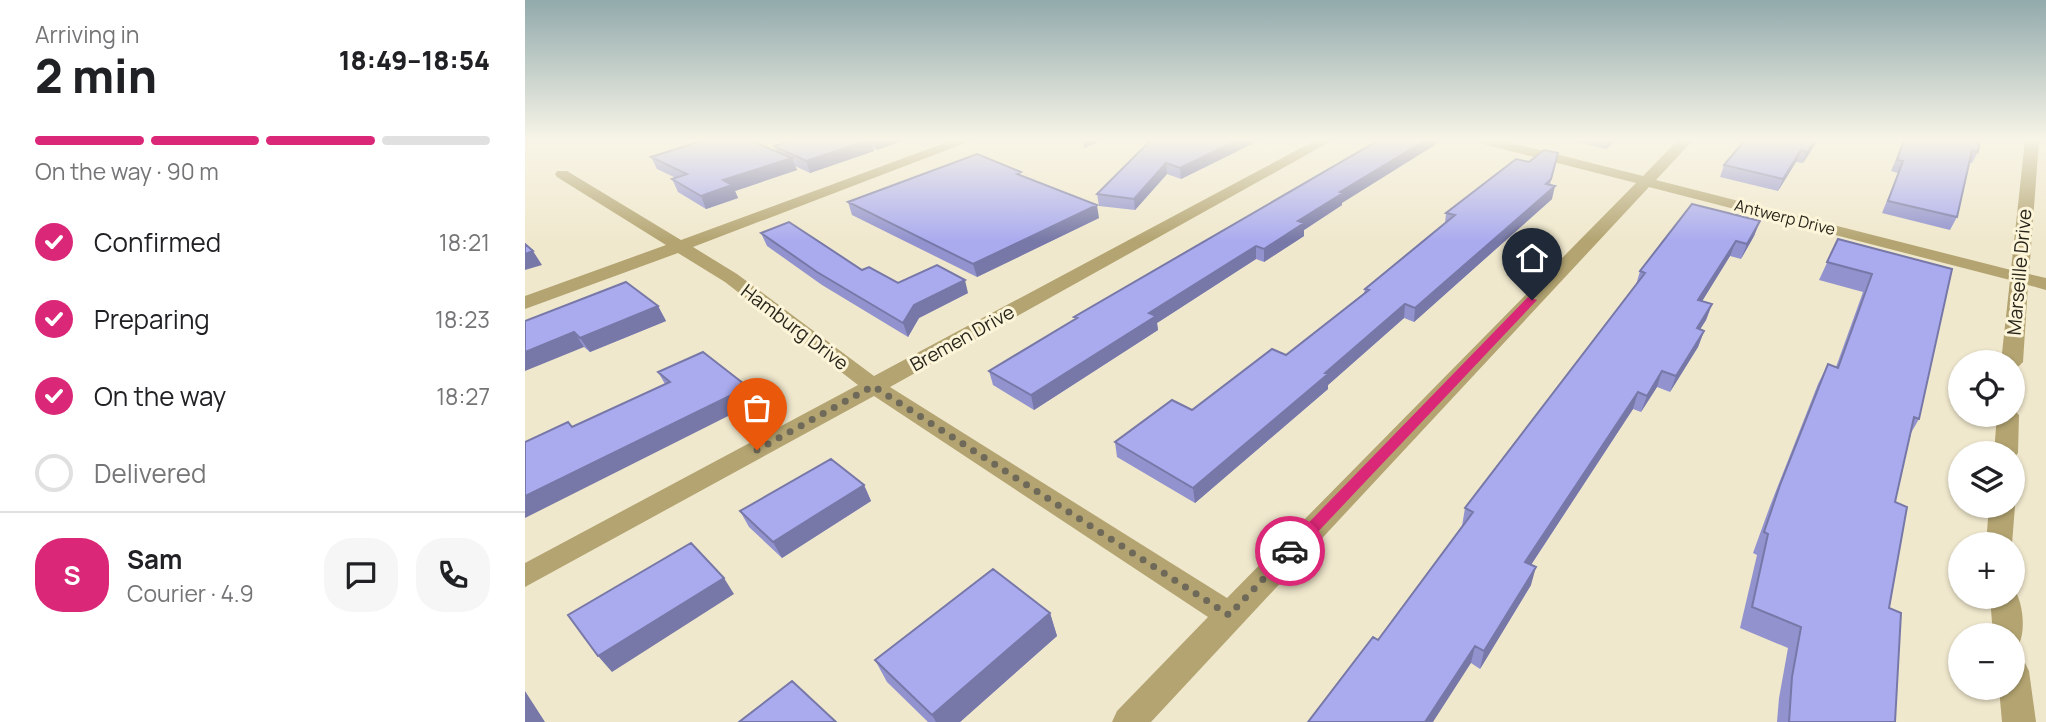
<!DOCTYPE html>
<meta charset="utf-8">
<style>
:root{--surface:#fff;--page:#f6f6f6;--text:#202124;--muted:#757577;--line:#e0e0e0;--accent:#db2777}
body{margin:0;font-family:Manrope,sans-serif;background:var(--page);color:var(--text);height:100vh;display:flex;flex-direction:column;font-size:26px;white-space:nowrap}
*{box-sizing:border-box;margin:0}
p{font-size:23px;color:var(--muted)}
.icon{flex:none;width:38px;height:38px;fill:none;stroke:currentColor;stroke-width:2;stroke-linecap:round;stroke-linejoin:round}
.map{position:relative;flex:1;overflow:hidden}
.side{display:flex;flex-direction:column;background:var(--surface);width:525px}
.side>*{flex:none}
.buttons{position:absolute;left:1423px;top:350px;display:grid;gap:14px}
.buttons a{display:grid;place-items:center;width:77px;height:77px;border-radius:50%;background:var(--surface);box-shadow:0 2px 5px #0004;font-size:35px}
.pin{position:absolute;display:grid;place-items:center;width:60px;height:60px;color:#fff;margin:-72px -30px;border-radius:50% 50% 50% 0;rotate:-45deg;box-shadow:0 0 7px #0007}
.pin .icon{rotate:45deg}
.courier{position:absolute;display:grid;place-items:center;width:70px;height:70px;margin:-35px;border:5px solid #db2777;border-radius:50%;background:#fff;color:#222;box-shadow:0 2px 9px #0007}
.overview em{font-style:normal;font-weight:800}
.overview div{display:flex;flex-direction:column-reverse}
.overview{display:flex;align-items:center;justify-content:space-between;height:119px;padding:0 35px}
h1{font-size:46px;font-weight:800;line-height:52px}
.bar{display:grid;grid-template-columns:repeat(4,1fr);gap:10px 7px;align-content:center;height:84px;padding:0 35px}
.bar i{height:9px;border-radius:5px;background:var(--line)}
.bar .on{background:var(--accent)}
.bar p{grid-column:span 4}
.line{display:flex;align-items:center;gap:18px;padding:0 35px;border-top:2px solid var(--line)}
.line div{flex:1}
.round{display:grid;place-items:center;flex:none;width:74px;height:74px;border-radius:28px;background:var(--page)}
ol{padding:0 35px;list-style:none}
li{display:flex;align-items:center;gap:21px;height:77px}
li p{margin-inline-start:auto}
li .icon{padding:7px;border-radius:50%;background:var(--accent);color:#fff;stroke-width:4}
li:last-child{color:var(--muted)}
li i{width:38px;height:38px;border:4px solid var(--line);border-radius:50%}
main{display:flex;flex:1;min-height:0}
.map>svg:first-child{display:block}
</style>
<main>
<section class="side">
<div class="overview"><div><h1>2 min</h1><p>Arriving in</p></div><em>18:49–18:54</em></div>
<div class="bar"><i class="on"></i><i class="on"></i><i class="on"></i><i></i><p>On the way · 90 m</p></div>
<ol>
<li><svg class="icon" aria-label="check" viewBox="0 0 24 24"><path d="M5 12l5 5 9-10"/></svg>Confirmed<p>18:21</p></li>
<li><svg class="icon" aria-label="check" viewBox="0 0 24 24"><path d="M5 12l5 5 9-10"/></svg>Preparing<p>18:23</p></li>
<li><svg class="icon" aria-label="check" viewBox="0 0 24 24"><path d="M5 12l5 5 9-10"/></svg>On the way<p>18:27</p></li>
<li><i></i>Delivered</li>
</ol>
<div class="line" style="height:126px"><b class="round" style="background:var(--accent);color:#fff">S</b><div><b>Sam</b><p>Courier · 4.9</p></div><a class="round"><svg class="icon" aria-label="chat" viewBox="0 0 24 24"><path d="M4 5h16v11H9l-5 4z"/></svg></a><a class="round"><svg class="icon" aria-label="phone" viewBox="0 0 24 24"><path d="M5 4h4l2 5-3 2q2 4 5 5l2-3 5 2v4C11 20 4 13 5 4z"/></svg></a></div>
</section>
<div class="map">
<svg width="1521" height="722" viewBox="0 0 1521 722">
<rect width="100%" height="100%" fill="#f0e8cd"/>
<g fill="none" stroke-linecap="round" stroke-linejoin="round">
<path fill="#b3a471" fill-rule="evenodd" d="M428,140h20l-280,107 44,27 137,102 442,-236h17l-443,247 337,211 409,-415 -157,-40 -2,-3h23l143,36 35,-36h15l-37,40 355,90 14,-130h14l-10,134 17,4v12l-18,-5 -5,77 -4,4 -6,2v-6h-12l9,-82 -361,-93 -498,535h-39l5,-11 91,-94 -334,-221 -349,191v-24l333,-178 -133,-103 -47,-29 -153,56v-13l141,-51 -109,-68 -2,-3 2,-3h10l114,69z
M1488,409l6,6 -1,38 -5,6v-6h-19l3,-38h16z
M1488,502l2,4 -3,38h-26l3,-38h24z
M1488,588c10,12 13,42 6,56l-6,2v-11h-20l-3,-38h23z
M1488,657l11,4 5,10 7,51h-34l-3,-34h14z"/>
</g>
<path fill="#9293ce" d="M269,140h111l-28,10 -4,-2 1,3 -64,22 -15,-7 2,4 -62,21 3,7 -32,11 -28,-17 -6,-13 4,-1 -19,-9 -6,-12 125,-6 -2,-5z
M626,140h109l-79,39 -14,-5 -32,36 -36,-4 -2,-12z
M1044,140h47l-10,9z
M1293,140l-15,23 -7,-1 -18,29 -58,-14 4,-12z
M1379,140h76l-2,12 -6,11h-2l-13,54 -7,13 -68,-17 16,-40 -7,-2z
M1033,153l-8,32 2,14 -138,123 -10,-4 -76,67v4l-133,114 -78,-46 -2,-15 77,-32 94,-55 78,-62 1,-4 80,-65 1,-11 83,-51z
M497,176l77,42 -122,59 -125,-62 -4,-13z
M817,203v2l-38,25v6l-40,26 -8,-3 -99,64 1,7 -124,80 -41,-25 -4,-14 86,-51 -1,-3z
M1235,221l-6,15 -13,23 -11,-3 -28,45 10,3 -6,16 -6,9 4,2 -6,16 -28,45 -13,-5 -16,25 -8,-3 -102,156v20l-51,84 -9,-6 -93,-23 84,-114 3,-18 171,-223 4,-14z
M236,233l137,50 70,10 -49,25 -11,19 -86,-52 -55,-39z
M1313,239l114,30 -33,150 -8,14 -16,69 -6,106 6,114h-118l2,-24 9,-50 -48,-20 17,-73 -4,-2 17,-47 48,-122 10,-20 8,3 27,-75 -44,-12z
M133,306l8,15 -76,31 -6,-5 -59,-26z
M133,372l98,30 -184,25 93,-43z
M339,485l7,16 -89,57 -33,-31 -9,-16z
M525,613l7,23 -97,86h-32l-41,-40 -12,-22z"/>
<path fill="#7778a7" d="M344,140h1l4,11 -64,22 -4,-12z
M349,140h31l-28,10z
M558,140h19l-18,8z
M713,140h22l-79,39 -1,-11z
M901,140h17l-101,63v2l-38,25v6l-40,26v-13l34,-28 42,-29z
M1083,140h8l-10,9z
M1290,140h3l-15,23 4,-11z
M1276,150l-5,12 -18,29 5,-12z
M267,158l5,12 -62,21 3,7 -32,11 -5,-13 22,-16z
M641,163l1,11 -32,36 -1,-11z
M1030,186l-3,13 -138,123 1,-14z
M572,205l2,13 -122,59 -4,-13z
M1235,221l-6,15 -13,23 6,-15z
M1211,241l-6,15 -37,60 5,-16z
M731,246v13l-99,64 1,7 -124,80 -3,-15 118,-82z
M8,251l9,14 -17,5v-16z
M440,280l3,13 -49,25 -11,19 -5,-14 11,-18z
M880,304l-1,14 -76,67v4l-133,114 -2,-15z
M1187,304l-6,16 -15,24 6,-16z
M133,306l8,15 -76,31 -10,-14z
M1179,331l-6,16 -28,45 6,-16z
M49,332l10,15 -59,24v-19z
M1137,371l-5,16 -16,25 6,-16z
M223,387l8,15 -231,116v-22z
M1113,392l-5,17 -112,171 4,-18z
M339,485l7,16 -89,57 -9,-16z
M1011,567l-5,18 -51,84 4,-18z
M199,578l10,16 -122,78 -14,-16z
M525,613l7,23 -97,86h-24l-4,-7z
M950,646l-4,17 -38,59h-8z
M0,691l20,31h-20z"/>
<path fill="#aaabef" stroke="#7778a7" stroke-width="2" d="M180,140h44l43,18 -69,22 9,5 -31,11 -29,-17 15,-5 -36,-17z
M269,140h75l-63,21 -32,-15z
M626,140h87l-58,28 -14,-5 -32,36 -37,-5z
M854,140h47l-86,52 3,1 -45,28 6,2 -40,26 -8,-3 -107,67 7,3 -125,79 -42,-24 88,-53 -3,-1z
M1220,140h70l-8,12 -6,-2 -18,29 -59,-14z
M1379,140h76l-2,12 -6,-2 -15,67 -69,-16 15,-40 -6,-1z
M1019,150l14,3 -7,26 -5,5 9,2 -140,122 -10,-4 -80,69 3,1 -135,114 -78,-46 57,-42 20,10 80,-61 14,6 83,-65 -4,-1 90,-74 -9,-2 70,-54 13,3z
M452,154l44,18 -4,2 80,31 -124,59 -125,-62z
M1167,204l68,17 -13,23 -11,-3 -38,59 14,4 -15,24 7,3 -28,45 -14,-5 -15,25 -9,-4 -113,170 11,5 -52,84 -9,-5 -50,76h-117l65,-85 5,3 95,-128 -8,-4 180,-235 -5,-2z
M264,222l73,48 7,-3 29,16 39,-18 28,15 -51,25 -11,18 -86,-51 -56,-39z
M1313,239l114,30 -33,150 -5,-2 -19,85 12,5 -18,101 12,5 -6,109h-106l3,-45 9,-50 -49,-20 16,-73 -4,-2 16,-47 48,-121 10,4 34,-94 -45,-12z
M0,244l8,7 -8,3z
M101,282l32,24 -78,32 -6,-6 -49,20v-31z
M178,352l45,35 -223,109v-54l43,-20 4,5 98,-45 -12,-10z
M306,459l33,26 -91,57 -33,-31z
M166,543l33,35 -126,78 -30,-41z
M468,569l57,44 -118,102 -57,-55z
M267,681l44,41h-97z"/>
<linearGradient id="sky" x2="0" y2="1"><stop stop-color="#92aaac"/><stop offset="0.58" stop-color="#f8f5e8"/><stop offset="1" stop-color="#f8f5e8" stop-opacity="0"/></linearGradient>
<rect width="1521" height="241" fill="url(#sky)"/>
<path fill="#db2777" d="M1003,297l9,3 -241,255h-11l-2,-4 2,-4z"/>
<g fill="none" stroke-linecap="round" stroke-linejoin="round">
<path stroke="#6e6959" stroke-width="7" stroke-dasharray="0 12.6" d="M232,450l116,-64 356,229 61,-64"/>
</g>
<g text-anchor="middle" stroke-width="6" stroke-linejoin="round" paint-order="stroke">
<g font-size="16" fill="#28251b" stroke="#fdf5da">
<text transform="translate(1260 217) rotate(14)" y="6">Antwerp Drive</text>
</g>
<g font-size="19" fill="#28251b" stroke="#fdf5da">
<text transform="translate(1494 272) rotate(-85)" y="7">Marseille Drive</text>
<text transform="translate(270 327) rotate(37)" y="7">Hamburg Drive</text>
<text transform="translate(437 338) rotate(-29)" y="7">Bremen Drive</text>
</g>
</g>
</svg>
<div class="buttons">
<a><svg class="icon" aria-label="locate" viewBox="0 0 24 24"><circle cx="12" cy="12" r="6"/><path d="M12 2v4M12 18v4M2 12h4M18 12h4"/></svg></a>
<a><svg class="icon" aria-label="layers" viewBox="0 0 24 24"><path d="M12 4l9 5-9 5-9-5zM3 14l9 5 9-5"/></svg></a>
<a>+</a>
<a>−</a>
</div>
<div class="pin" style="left:232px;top:450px;background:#ea580c"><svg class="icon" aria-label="bag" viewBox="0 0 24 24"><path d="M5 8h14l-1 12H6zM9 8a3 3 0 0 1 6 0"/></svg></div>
<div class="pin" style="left:1007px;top:300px;background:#1f2937"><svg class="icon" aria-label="home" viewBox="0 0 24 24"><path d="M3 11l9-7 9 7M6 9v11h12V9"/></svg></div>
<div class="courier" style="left:765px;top:551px"><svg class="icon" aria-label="car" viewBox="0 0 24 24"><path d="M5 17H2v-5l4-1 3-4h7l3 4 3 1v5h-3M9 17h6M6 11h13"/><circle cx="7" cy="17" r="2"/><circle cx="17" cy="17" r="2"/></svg></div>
</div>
</main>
